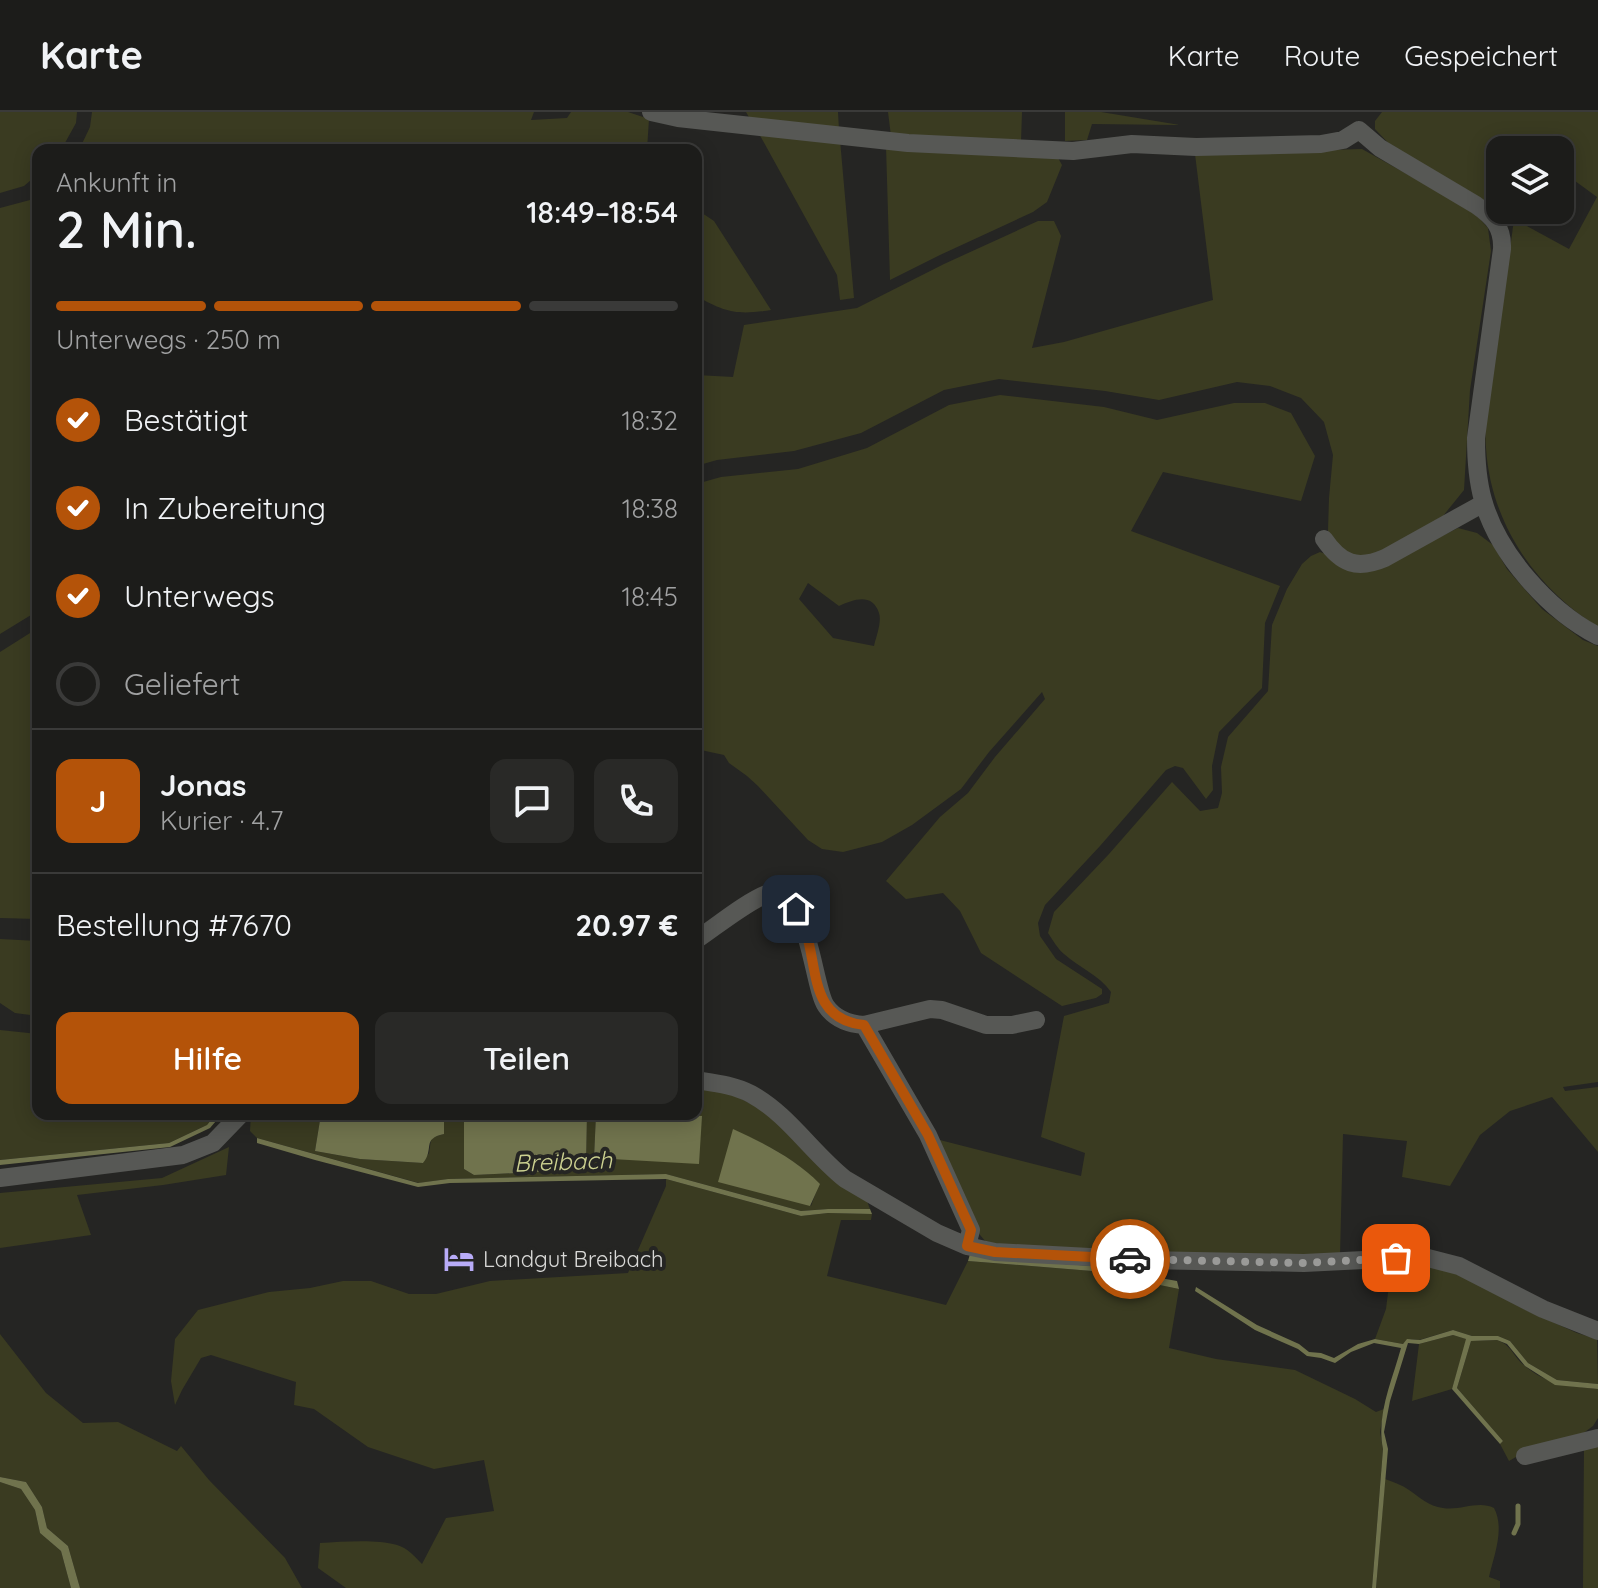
<!DOCTYPE html>
<html lang="de">
<meta charset="utf-8">
<style>
:root{--surface:#1c1c1a;--page:#292927;--text:#f1f3f6;--muted:#a0a1a2;--line:#3a3a39;--accent:#b45309}
body{margin:0;font-family:Quicksand,sans-serif;background:var(--page);color:var(--text);height:100vh;display:flex;flex-direction:column;font-size:30px;white-space:nowrap}
*{box-sizing:border-box;margin:0}
p{font-size:26px;color:var(--muted)}
.icon{flex:none;width:44px;height:44px;fill:none;stroke:currentColor;stroke-width:2;stroke-linecap:round;stroke-linejoin:round}
.map{position:relative;flex:1;overflow:hidden}
.drawer{position:absolute;left:32px;top:32px;width:670px;height:976px;display:flex;flex-direction:column;background:var(--surface);border-radius:16px;box-shadow:0 4px 20px #0003,0 0 0 2px var(--line)}
.drawer>*{flex:none}
.fabs{position:absolute;left:1486px;top:24px;display:grid;gap:16px}
.fabs a{display:grid;place-items:center;width:88px;height:88px;border-radius:16px;background:var(--surface);box-shadow:0 4px 20px #0003,0 0 0 2px var(--line);font-size:40px}
.pin{position:absolute;display:grid;place-items:center;width:68px;height:68px;color:#fff;margin:-34px;border-radius:16px;box-shadow:0 4px 12px #0006}
.courier{position:absolute;display:grid;place-items:center;width:80px;height:80px;margin:-40px;border:6px solid #b45309;border-radius:50%;background:#fff;color:#222;box-shadow:0 2px 10px #0007}
.summary em{font-style:normal;font-weight:600}
.summary div{display:flex;flex-direction:column-reverse}
.summary{display:flex;align-items:center;justify-content:space-between;height:136px;padding:0 24px}
h1{font-size:52px;font-weight:600;line-height:60px}
.bar{display:grid;grid-template-columns:repeat(4,1fr);gap:12px 8px;align-content:center;height:96px;padding:0 24px}
.bar i{height:10px;border-radius:6px;background:var(--line)}
.bar .selected{background:var(--accent)}
.bar p{grid-column:span 4}
.line{display:flex;align-items:center;gap:20px;padding:0 24px;border-top:2px solid var(--line)}
.line div{flex:1}
.round{display:grid;place-items:center;flex:none;width:84px;height:84px;border-radius:16px;background:var(--page)}
ol{padding:0 24px;list-style:none}
li{display:flex;align-items:center;gap:24px;height:88px}
li p{margin-inline-start:auto}
li .icon{padding:8px;border-radius:50%;background:var(--accent);color:#fff;stroke-width:4}
li:last-child{color:var(--muted)}
li i{width:44px;height:44px;border:4px solid var(--line);border-radius:50%}
.cta{display:flex;gap:16px;margin-top:auto;padding:16px 24px}
.cta a{flex:1;height:92px;border-radius:16px;background:var(--accent);color:#fff;font-size:32px;font-weight:600;line-height:92px;text-align:center}
.cta a+a{background:var(--page);color:var(--text)}
header{display:flex;align-items:center;gap:48px;box-sizing:border-box;height:112px;padding:0 40px;background:var(--surface);border-bottom:2px solid var(--line)}
header strong{font-size:38px}
nav{display:flex;gap:44px;margin-inline-start:auto;font-size:28px}
.map>svg:first-child{display:block}
</style>
<header>
<strong>Karte</strong>
<nav><a>Karte</a><a>Route</a><a>Gespeichert</a></nav>
</header>
<div class="map">
<svg width="1598" height="1476" viewBox="0 0 1598 1476">
<rect width="100%" height="100%" fill="#252523"/>
<path fill="#3a3b21" fill-rule="evenodd" d="M0,0h77l-1,11 -15,27h-23v24l-14,12 -24,7z
M92,0h442l-3,8 36,-2 4,-6h57l21,7 -2,31h-568l11,-23z
M746,0h92l1,18 -89,-11z
M888,0h134l-1,30 -130,-6z
M1065,0h36l79,13 -88,-1 -5,16 -22,1z
M1382,0h216v515c-63,-40 -107,-103 -112,-179 -3,-30 5,-61 9,-91 7,-46 13,-92 19,-138l55,30 28,-52 -37,-27v-20h-60v60h3l-1,2 -108,-63 -19,-20v-8z
M757,18l83,10 14,158 -14,2 -3,-25z
M886,34l171,10 5,9 -15,37 -14,10 -93,43 -50,25z
M1362,37l111,62 15,17 3,23 -21,139 -6,100 -21,26 -66,39 -20,3 -16,-8 -13,-19 1,-33 4,-43 -9,-33 -23,-24 -31,-12 -33,-4 -78,18 -54,-9 -106,-12 -55,11 -83,43 -67,18 -77,9 -21,6v-91l37,2 11,-52 113,-17 87,-44 94,-43h16l7,15 -29,112 32,-6 149,-42 -18,-146z
M38,82v414l-7,7 -31,19v-426l30,-8z
M696,97l18,12 57,89c-34,5 -44,3 -75,-14z
M1000,283l104,12 53,13 77,-17h31l26,10 24,43 -14,45 -138,-29 -32,59 149,55 -15,37 -3,65 -43,44 -7,34 1,24 -7,9 -23,-31 -8,-2 -9,4 -66,76 -55,59 -7,18 2,13 16,23 46,30v5l-6,4 -34,8 -81,-53 -21,-42 -17,-18 -37,6 -20,-18 54,-64 28,-24 27,-36 50,-58 -3,-7 -53,60 -28,37 -49,36 -30,17 -39,10 -21,-3 -14,-9 -50,-54 -11,-10 -18,-13 -5,-8 -28,-6v-265l25,-7 77,-8 69,-21 82,-43zM808,471l31,23c14,-6 33,-14 40,7 3,9 -3,24 -5,33l-41,-8 -34,-39z
M1458,416l19,5 16,12 14,24 35,40 41,31 15,6v436l-35,5 2,4 33,-4v65l-46,-55 -42,14 -30,24 -30,51 -48,-9 5,-36 -64,-7 -3,122 -36,2 -297,-11 -21,-5 -11,-13 -43,-91 149,38 4,-23 -44,-16 23,-121 45,-13 2,-11c-12,-17 -31,-24 -47,-38 -7,-6 -11,-14 -16,-21l6,-21 55,-58 63,-72 28,29 18,-3 4,-15 -1,-26 7,-30 40,-46 4,-66 15,-36 15,-25 9,-8 9,-4 52,19z
M38,516v291l-38,-1v-266z
M0,827l38,2v75l-23,-3 -15,-10z
M0,918l38,4v80h152l-1,5 12,3 4,-8h11l-9,11 -38,18 -169,17z
M696,974l38,9 30,16 103,90 3,8h-42l-27,2 -135,-37 -218,5 -29,4 -162,-45 -7,-7 1,-17h70l-6,37 45,8 63,4c1,-2 5,-9 6,-10 3,-14 -1,-15 15,-19v-20h20v55l10,6 105,-5 7,-6 1,-50h9l-2,44 108,-41 -40,-3h34zM733,1018c31,13 63,29 86,54l-8,22z
M229,1035l-3,28 -63,10 -86,10 14,40 -91,13v-55l162,-15z
M666,1067l135,37 27,-3 44,1 -1,6h-30l-14,56 119,29 22,-44 124,10 87,18 -10,59 47,11 79,11 60,29 21,13 8,-3 -4,23 3,17 -11,139h-1026l-28,-20 2,-25c23,-1 55,-4 77,2 11,3 18,12 25,19l24,-46 48,-7 -10,-51 -50,9 -66,-22 -54,-38 -20,-4 2,-23 -85,-27 -10,3 -19,32 -7,15 -4,-24 4,-42 23,-29 71,-18 41,-4 33,-7h28l38,13h27l54,-13 138,-8 38,-87z
M1427,1152l31,10 68,36 51,23 20,6 1,45 -41,-4 -29,-17 -18,-22 -12,-5h-26l-19,-6 -34,10 -8,-1 -8,5 -28,-5 11,-30 4,-32 28,-2z
M0,1222l46,59 37,30 35,-1 59,29 4,-5 28,34 76,78 17,30h-222l-12,-42 -21,-18 -5,-21 -16,-25 -26,-5z
M1453,1223l14,4 -15,50 -40,12 7,-57z
M1497,1228c16,6 16,17 28,26 22,19 46,20 73,23v29l-5,8 -15,11 -50,13 -19,11 -9,-17 3,-3 -46,-53 14,-47z
M1584,1334h14v142h-15z
M1385,1367c8,3 17,6 24,11 12,8 19,16 34,18 17,3 35,-8 51,0 11,21 0,47 -5,69l11,4v7h-124z
M0,1370l21,7 14,21 5,23 21,18 10,37h-71z"/>
<path fill="#70734d" d="M216,1002h6l-12,14 -40,19 -170,18v-5l169,-17 38,-18z
M321,1002h123v20c-23,5 -9,15 -21,29l-63,-4 -45,-8z
M464,1002h123l-1,50 -7,6 -105,5 -10,-6z
M596,1002h66l40,2 -3,48 -105,-6z
M733,1017c31,14 63,30 87,55l-10,22 -92,-24z
M257,1026l161,45 30,-4 218,-5 135,37 27,-2h42l2,5 -44,-1 -27,3 -135,-37 -216,4 -32,4 -103,-27 -58,-17z
M970,1142l36,6 87,6 84,15 2,8 -87,-18 -124,-10z
M1196,1175l61,38 42,19 10,8 12,1 13,5 24,-14 17,-5 28,5 4,-5 13,1 33,-10 19,6h26l12,5 18,22 29,17 41,4v5l-43,-4 -30,-19 -18,-22 -10,-4 -26,1 -14,47 46,53 -3,3 -48,-55 14,-50 -13,-4 -34,9 -11,-1 -18,58 -6,31 4,17 -12,139h-4l11,-139c-7,-34 9,-68 18,-101l-27,-5 -23,9 -16,11 -14,-5 -14,-2 -9,-7 -43,-19 -60,-39z
M0,1365l26,5 16,25 5,21 21,18 12,42h-9l-10,-37 -21,-18 -5,-23 -14,-21 -21,-7z"/>
<g fill="none" stroke-linecap="round" stroke-linejoin="round">
<path stroke="#70734d" stroke-width="5" d="M1514,1421l4,-9v-18"/>
<path stroke="#575855" stroke-width="18" d="M651,0l27,6 230,25 165,8 59,-7 64,3 125,-3 22,-4 16,-10
M1359,18l21,18 96,57c17,12 27,22 26,44l-26,189c0,21 1,41 7,62 15,54 66,111 115,136
M1324,427c17,25 33,31 61,19l99,-55
M696,828c21,-14 51,-39 73,-47 38,-13 44,95 57,113 9,13 23,18 38,19l66,-16 12,1 44,15h26l24,-5
M864,913l64,110 43,95 -4,16
M696,968c19,3 38,5 55,14 37,20 61,59 94,85l92,54 30,13 28,6 150,8 159,3 120,-6 35,9 84,43 55,22
M0,1066l183,-23 30,-12 28,-29
M1525,1344l73,-18"/>
</g>
<g fill="none" stroke-linecap="round" stroke-linejoin="round">
<path stroke="#9a9a98" stroke-width="8" stroke-dasharray="0 14.4" d="M1130,1147l174,4 92,-5"/>
<path stroke="#b45309" stroke-width="10" d="M796,797c3,8 8,15 10,23 12,39 5,88 58,93l64,110 43,95 -4,16 28,6 135,7"/>
</g>
<defs>
<g id="hotel-bare" transform="scale(2.4)"><path d="M-6-4.5h1.5V1H6V5H4.5V3h-9V5H-6ZM-4 0a1.8 1.8 0 1 1 3.6 0ZM.5 0V-2.5h3Q6-2.5 6 0Z" fill="#b8abf7" stroke="#252523" stroke-width="2.5" paint-order="stroke"/></g>
</defs>
<g fill-rule="evenodd">
<use href="#hotel-bare" x="459" y="1147"/>
</g>
<g text-anchor="middle" stroke-width="8" stroke-linejoin="round" paint-order="stroke">
<g font-size="22" fill="#d9d9d7" stroke="#252523" text-anchor="start">
<text x="483" y="1155">Landgut Breibach</text>
</g>
<g font-size="24" font-style="italic" fill="#ccd190" stroke="#252523">
<text transform="translate(563 1050) rotate(-2)" y="8">Breibach</text>
</g>
</g>
</svg>
<div class="fabs">
<a><svg class="icon" aria-label="layers" viewBox="0 0 24 24"><path d="M12 4l9 5-9 5-9-5zM3 14l9 5 9-5"/></svg></a>
</div>
<div class="pin" style="left:1396px;top:1146px;background:#ea580c"><svg class="icon" aria-label="bag" viewBox="0 0 24 24"><path d="M5 8h14l-1 12H6zM9 8a3 3 0 0 1 6 0"/></svg></div>
<div class="pin" style="left:796px;top:797px;background:#1f2937"><svg class="icon" aria-label="home" viewBox="0 0 24 24"><path d="M3 11l9-7 9 7M6 9v11h12V9"/></svg></div>
<div class="courier" style="left:1130px;top:1147px"><svg class="icon" aria-label="car" viewBox="0 0 24 24"><path d="M5 17H2v-5l4-1 3-4h7l3 4 3 1v5h-3M9 17h6M6 11h13"/><circle cx="7" cy="17" r="2"/><circle cx="17" cy="17" r="2"/></svg></div>
<section class="drawer">
<div class="summary"><div><h1>2 Min.</h1><p>Ankunft in</p></div><em>18:49–18:54</em></div>
<div class="bar"><i class="selected"></i><i class="selected"></i><i class="selected"></i><i></i><p>Unterwegs · 250 m</p></div>
<ol>
<li><svg class="icon" aria-label="check" viewBox="0 0 24 24"><path d="M5 12l5 5 9-10"/></svg>Bestätigt<p>18:32</p></li>
<li><svg class="icon" aria-label="check" viewBox="0 0 24 24"><path d="M5 12l5 5 9-10"/></svg>In Zubereitung<p>18:38</p></li>
<li><svg class="icon" aria-label="check" viewBox="0 0 24 24"><path d="M5 12l5 5 9-10"/></svg>Unterwegs<p>18:45</p></li>
<li><i></i>Geliefert</li>
</ol>
<div class="line" style="height:144px"><b class="round" style="background:var(--accent);color:#fff">J</b><div><b>Jonas</b><p>Kurier · 4.7</p></div><a class="round"><svg class="icon" aria-label="chat" viewBox="0 0 24 24"><path d="M4 5h16v11H9l-5 4z"/></svg></a><a class="round"><svg class="icon" aria-label="phone" viewBox="0 0 24 24"><path d="M5 4h4l2 5-3 2q2 4 5 5l2-3 5 2v4C11 20 4 13 5 4z"/></svg></a></div>
<div class="line" style="height:104px"><div>Bestellung #7670</div><b>20.97 €</b></div>
<div class="cta"><a>Hilfe</a><a>Teilen</a></div>
</section>
</div>
